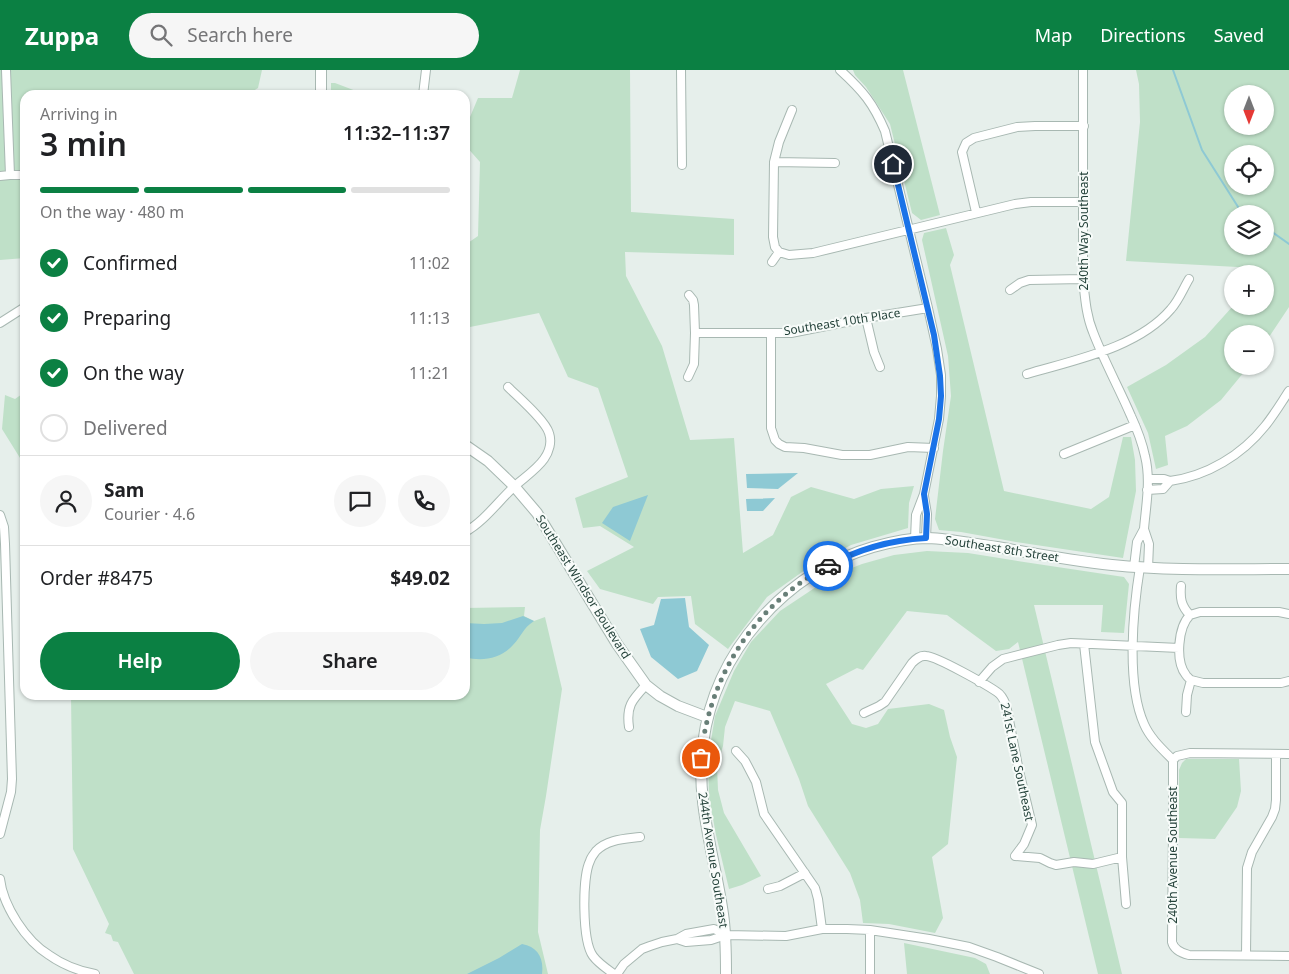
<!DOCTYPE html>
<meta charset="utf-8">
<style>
:root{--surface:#fff;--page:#f6f6f6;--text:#202124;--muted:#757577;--line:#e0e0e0;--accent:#0b8043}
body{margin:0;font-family:"Noto Sans",sans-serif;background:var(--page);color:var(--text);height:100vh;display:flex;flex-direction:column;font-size:19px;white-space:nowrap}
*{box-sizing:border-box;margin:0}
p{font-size:16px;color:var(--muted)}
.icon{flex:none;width:28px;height:28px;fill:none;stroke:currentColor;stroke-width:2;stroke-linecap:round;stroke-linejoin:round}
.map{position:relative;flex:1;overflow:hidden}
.drawer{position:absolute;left:20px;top:20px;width:450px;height:610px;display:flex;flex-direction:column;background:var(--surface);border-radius:15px;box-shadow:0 1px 4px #0004}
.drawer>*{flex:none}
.needle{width:32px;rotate:180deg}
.controls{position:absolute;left:1224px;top:15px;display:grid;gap:10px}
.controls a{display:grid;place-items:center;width:50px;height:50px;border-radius:50%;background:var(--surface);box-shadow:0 1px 4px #0004;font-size:25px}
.pin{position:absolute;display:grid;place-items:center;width:42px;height:42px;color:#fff;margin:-21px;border:2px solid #fff;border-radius:50%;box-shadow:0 1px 5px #0007}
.courier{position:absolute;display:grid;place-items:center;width:50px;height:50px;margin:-25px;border:4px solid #1a73e8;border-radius:50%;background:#fff;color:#222;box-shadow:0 1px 6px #0007}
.overview em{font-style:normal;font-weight:600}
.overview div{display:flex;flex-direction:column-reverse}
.overview{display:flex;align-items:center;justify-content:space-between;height:85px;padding:0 20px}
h1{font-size:32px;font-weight:600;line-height:38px}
.bar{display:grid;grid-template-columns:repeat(4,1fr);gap:8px 5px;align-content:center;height:60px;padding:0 20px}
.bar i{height:6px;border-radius:4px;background:var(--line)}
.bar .on{background:var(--accent)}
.bar p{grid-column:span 4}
.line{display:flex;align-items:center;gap:12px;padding:0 20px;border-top:1px solid var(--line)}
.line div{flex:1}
.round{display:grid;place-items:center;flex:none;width:52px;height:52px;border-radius:26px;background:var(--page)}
ol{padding:0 20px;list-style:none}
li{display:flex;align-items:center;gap:15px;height:55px}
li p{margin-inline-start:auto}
li .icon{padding:5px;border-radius:50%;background:var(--accent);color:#fff;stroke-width:4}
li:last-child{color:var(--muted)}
li i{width:28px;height:28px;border:2px solid var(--line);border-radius:50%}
.cta{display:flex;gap:10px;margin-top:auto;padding:10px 20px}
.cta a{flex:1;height:58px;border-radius:30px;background:var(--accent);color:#fff;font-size:20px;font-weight:600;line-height:58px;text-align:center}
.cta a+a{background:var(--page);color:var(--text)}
header{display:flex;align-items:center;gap:30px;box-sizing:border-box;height:70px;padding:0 25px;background:var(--accent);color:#fff}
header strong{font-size:24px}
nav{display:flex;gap:28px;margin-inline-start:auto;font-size:18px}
.search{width:350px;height:45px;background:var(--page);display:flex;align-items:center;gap:12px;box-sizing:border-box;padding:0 18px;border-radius:28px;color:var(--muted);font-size:19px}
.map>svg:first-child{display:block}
</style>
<header>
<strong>Zuppa</strong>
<div class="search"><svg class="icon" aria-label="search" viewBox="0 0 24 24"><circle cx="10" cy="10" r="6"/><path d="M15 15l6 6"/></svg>Search here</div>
<nav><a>Map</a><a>Directions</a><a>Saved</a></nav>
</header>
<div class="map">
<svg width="1289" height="904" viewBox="0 0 1289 904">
<rect width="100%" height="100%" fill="#e6efeb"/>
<path fill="#bfe0c8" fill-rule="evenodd" d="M0,0h262l-4,18 -11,7h-222v163l-25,2z
M520,0h110l1,142 103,7v36l-109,-3 1,24 36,70 28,94 44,-2 9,115 30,-18 18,-38 20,-10 43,12 27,-10 33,-3 -5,17 -1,25 -57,17 -46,25 -38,27 -39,52 -33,-25 -4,-28 -33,1 -5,7 -53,-15 -13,-18 47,-24 -34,-21 -17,2 -8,-30 53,-21 -30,-89 -30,-11 -29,-64 -74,15v-83l13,-9 2,-74 -15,-17v-16l13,-31h34z
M853,0h50l37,145 -19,5 -9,-7 -22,-89 -24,-37 -11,-12z
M1136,0h153v237l-24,36v-9h-33v32h17l-28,34 -34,26 -22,10 3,29 -12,4 -8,-36 -21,-46 39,-22 39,-28 28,-31h32v-32h-10l1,-6 -130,-7 14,-139 -1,-38zM1232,24h33v32h-33zM1232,84h33v32h-33zM1232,144h33v32h-33z
M331,13h4l21,8h24v4h-49z
M946,158l8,27 -4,10 54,226 87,18 18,-12 14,-60h8l4,23 1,31 -13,67 -107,-16 -55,-10 -22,-2 -4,-11 8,-68 8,-55 -3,-40 -26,-116 2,-7z
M25,322v74l-23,-37 3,-34 10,4z
M927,481l41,2 56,9 100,15 5,7 -5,49 -23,-1 2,-27h-69l88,369h-24l-80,-332 -9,7 -13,2 -49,-36 -40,-4 -44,59 -6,-2 -31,16 26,40 14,4 12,-4 10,-15 41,-5 15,6 6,27 7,20 -9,87 -16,13 11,61 -8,15 -46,-9 -26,-1 -3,-23 -10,-27 -42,-67 -9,-27 -29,-68 -35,-10 -10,26 -2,19 -6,20 1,24 6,23 37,63 -19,9 -13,4 -13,-54 -7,-38 -1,-38 7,-43 19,-45 17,-29 29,-31 54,-36 28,-11 32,-9z
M525,537l-1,9 10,5 11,-4 17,72 -16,107 -6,34 -2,102 10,42h-414l-16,-32 -5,-1 -2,-6 -6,-2 4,-9 -36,-75 -2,-154h394v-87z
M1186,689h53l2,32 -4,16 -22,32 -36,-1v-68l3,-7z
M904,873l71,15 11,6 4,10h-83z"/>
<path fill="#8ec9d4" d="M798,403l-20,16 -31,-1 -1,-14z
M648,425l-18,46 -28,-18 11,-16z
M775,428l-12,13h-16l-1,-12z
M685,528l4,29 20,18 -12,26 -19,8 -27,-22 -11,-28 14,-4 7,-26z
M523,546l11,5c-12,8 -12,15 -21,24 -12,14 -32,17 -48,12v-34l19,1 18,-1z
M522,874c16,3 22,14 20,30h-75l32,-16z"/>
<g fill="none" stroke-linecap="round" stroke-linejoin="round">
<path stroke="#8ec9d4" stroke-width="2" d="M1173,0l29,80 38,60 5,4
M1265,157l24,17"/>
<g stroke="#a8b8b2" stroke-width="10">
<path id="minor" d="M6,0l4,105
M681,0l1,95
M840,0c23,21 33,33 45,61l43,177 9,41 4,26v21l-2,23 -15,75 -8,21 -1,24
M1083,0v209c2,18 3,36 10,53 11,29 26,56 38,84 6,13 11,26 14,40 6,24 1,49 -1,73
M423,25l3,-25
M774,92l61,1
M0,106l10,-1h15
M976,142l-14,-60 4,-9 8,-5 43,-11 18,-1h49
M779,182l10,3 24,-2 202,-49 16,-2h52
M772,192l7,-10 -4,-5 -2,-10 1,-75 5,-20 13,-32
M1010,220l10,-7 9,-3 54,-1
M866,248l8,34 6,15
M0,253l25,-16
M695,263h96l75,-15 62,-10
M771,263v95l4,12 4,4 6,3 19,1 38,7h28l38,-8 26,1
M1027,304c47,-14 111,-26 144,-65 8,-9 12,-20 18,-30
M688,307l6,-13 1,-31 -1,-28 -1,-5 -4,-5
M1064,384l71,-29
M1170,411c37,-5 72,-26 95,-55 9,-11 16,-23 24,-35
M1147,420l16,-1 7,-8 -6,-2h-16
M924,426l3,18 -1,24
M0,445l4,12 1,17 7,235 -1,13 -11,42
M465,462c20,-11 34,-32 51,-47 9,-8 21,-16 28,-26 5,-7 8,-17 5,-26 -4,-13 -30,-35 -41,-46
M1134,497l3,-25 7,-13 5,15 -1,24
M1140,497c-7,43 -14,117 4,157 6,14 18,25 29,36
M1181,516c-1,12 0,20 9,29 -12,12 -15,46 -4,60 0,1 5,5 5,5l-4,15 -1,17
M1190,545l10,-3h79l10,2
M1191,610l12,3h78l8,-2
M979,612l13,-15 11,-8 55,-14 13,-2 108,5
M864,643l15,-7 6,-4 27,-39c4,-4 8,-8 14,-7 10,0 61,29 71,36 5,3 7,8 9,13l13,66 13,54 -8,19 -9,12 25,2 10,5 6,2 18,-3 19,2 29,-7v-54l-9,-11 -18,-50 -11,-98
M629,657c-3,-21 3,-27 17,-42
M736,681l9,10 11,21 8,32 51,74 3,11 4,30
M1173,690v69l-1,113c2,8 9,11 17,13l100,1
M1173,690l4,-4 13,-3 99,1
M1122,787l4,47
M0,809c3,27 26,62 49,76 14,10 30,16 46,19
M768,819l12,-3 25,-13
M870,860v44
M677,869l9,3 25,-2 15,-5 60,1 36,-7h25l23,1 59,9 40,8 28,10 42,17
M1246,885l1,-87 5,-16 20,-35 3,-8 1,-9v-46
M614,904c-7,-5 -16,-11 -21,-18 -11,-15 -11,-79 -3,-95 1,-4 4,-7 6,-10 12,-12 29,-12 44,-14
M617,904l7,-10 18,-15 8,-3 12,-4 15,-3 9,-5 28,-5 12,6"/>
</g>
<g stroke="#a8b8b2" stroke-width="12">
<path id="tertiary" d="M321,0v25
M465,375l23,16 26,25 23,27 80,131 29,41 14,11 18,10 29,11
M726,904c0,-20 0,-40 -3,-60 -8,-57 -28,-113 -20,-171 12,-91 81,-170 170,-196 18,-5 36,-9 55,-9 23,1 46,6 69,9 38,7 77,14 115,18 58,6 119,4 177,4"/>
</g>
<use href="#minor" stroke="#fff" stroke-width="8"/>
<use href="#tertiary" stroke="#fff" stroke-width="10"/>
</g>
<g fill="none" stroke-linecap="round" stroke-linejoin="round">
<path stroke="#687f78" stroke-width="5" stroke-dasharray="0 9" d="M701,688c7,-81 54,-154 127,-192"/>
<path stroke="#1a73e8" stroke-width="6" d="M828,496c30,-17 64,-26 98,-28l1,-24 -3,-20 15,-75 2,-23 -1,-20 -6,-41 -41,-171"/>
</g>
<g text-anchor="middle" stroke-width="4" stroke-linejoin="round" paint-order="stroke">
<g font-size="12" fill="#24423a" stroke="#f7fbf9">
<text transform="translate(1084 161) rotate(-90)" y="4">240th Way Southeast</text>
<text transform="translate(842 252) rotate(-9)" y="4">Southeast 10th Place</text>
<text transform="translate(1002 479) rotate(9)" y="4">Southeast 8th Street</text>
<text transform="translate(583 517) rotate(58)" y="4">Southeast Windsor Boulevard</text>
<text transform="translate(1017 692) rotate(78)" y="4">241st Lane Southeast</text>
<text transform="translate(1173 785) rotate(-90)" y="4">240th Avenue Southeast</text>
<text transform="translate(713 790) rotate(81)" y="4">244th Avenue Southeast</text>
</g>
</g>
</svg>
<div class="controls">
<a><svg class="needle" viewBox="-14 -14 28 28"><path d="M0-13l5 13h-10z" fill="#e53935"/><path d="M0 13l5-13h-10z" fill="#757577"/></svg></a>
<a><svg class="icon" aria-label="locate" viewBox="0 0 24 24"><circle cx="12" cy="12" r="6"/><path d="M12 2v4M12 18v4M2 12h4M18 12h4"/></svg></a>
<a><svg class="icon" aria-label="layers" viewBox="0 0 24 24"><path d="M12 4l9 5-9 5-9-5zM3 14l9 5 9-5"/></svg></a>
<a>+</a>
<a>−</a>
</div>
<div class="pin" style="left:701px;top:688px;background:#ea580c"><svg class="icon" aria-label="bag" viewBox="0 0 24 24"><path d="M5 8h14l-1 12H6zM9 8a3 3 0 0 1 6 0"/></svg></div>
<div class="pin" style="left:893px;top:94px;background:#1f2937"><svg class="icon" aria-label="home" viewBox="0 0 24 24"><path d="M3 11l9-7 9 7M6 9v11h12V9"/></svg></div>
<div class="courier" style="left:828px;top:496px"><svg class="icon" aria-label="car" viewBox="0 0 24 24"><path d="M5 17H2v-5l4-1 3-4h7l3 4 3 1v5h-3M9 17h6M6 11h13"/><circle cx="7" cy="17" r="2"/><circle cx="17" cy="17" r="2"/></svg></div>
<section class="drawer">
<div class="overview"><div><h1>3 min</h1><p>Arriving in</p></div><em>11:32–11:37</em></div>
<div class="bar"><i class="on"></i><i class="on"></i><i class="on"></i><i></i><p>On the way · 480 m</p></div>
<ol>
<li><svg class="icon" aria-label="check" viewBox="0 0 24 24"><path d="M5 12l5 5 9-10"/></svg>Confirmed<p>11:02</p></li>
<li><svg class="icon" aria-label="check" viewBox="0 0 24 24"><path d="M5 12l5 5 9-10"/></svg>Preparing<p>11:13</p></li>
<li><svg class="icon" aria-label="check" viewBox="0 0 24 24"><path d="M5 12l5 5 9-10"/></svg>On the way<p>11:21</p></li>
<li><i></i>Delivered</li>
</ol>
<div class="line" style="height:90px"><a class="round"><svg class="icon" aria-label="person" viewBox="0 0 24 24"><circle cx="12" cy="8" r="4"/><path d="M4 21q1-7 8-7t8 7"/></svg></a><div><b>Sam</b><p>Courier · 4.6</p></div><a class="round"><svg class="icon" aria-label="chat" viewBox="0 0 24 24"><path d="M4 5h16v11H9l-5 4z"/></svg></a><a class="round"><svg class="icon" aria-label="phone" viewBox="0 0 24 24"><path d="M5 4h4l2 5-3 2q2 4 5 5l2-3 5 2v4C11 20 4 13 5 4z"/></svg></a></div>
<div class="line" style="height:65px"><div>Order #8475</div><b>$49.02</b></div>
<div class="cta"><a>Help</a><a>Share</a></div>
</section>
</div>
